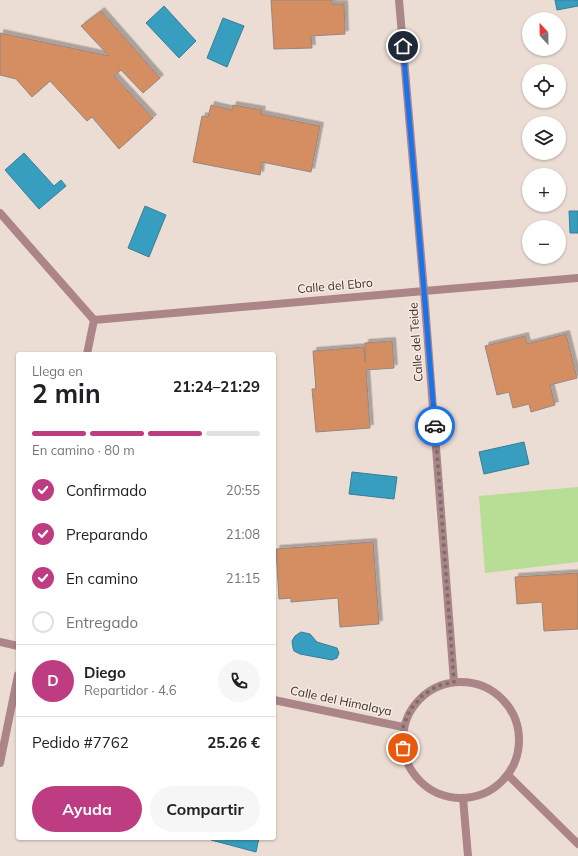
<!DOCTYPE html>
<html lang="es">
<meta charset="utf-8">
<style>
:root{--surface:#fff;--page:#f6f6f6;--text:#202124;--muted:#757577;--line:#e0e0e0;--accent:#be3c82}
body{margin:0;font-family:Mulish,sans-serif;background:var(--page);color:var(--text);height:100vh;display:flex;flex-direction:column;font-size:15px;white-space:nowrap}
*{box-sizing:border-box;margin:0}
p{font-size:13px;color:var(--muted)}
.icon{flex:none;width:22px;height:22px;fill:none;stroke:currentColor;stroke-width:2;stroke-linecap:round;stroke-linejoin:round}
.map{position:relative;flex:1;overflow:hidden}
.sheet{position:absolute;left:16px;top:352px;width:260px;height:488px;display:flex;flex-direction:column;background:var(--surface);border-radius:4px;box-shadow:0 1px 3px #0004}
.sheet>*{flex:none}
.needle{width:26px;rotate:338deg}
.controls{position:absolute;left:522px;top:12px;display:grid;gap:8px}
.controls a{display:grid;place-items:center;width:44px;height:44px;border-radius:50%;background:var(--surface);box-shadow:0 1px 3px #0004;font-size:20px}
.pin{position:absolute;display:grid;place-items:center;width:34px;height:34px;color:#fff;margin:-17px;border:2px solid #fff;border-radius:50%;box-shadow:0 1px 4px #0007}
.courier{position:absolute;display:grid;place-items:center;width:40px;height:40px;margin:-20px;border:3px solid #1a73e8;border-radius:50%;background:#fff;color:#222;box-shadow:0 1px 5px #0007}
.summary em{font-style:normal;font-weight:700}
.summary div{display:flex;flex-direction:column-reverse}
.summary{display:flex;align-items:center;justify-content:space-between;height:68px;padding:0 16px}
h1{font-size:26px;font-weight:700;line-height:30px}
.bar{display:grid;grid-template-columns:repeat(4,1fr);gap:6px 4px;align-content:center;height:48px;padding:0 16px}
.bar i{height:5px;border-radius:3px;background:var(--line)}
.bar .on{background:var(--accent)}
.bar p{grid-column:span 4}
.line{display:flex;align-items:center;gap:10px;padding:0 16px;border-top:1px solid var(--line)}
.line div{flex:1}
.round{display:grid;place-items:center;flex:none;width:42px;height:42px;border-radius:21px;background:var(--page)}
ol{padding:0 16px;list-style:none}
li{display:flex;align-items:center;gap:12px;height:44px}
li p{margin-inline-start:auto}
li .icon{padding:4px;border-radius:50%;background:var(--accent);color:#fff;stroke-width:4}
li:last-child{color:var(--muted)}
li i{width:22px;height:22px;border:2px solid var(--line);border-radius:50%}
.primary-button{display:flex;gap:8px;margin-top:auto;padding:8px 16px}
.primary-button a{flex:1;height:46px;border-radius:24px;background:var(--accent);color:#fff;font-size:16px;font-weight:700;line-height:46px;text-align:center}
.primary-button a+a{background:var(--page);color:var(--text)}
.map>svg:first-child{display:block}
</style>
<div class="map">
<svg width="578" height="856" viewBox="0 0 578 856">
<defs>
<filter id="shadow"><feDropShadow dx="3.5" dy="-3.5" stdDeviation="0" flood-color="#0004"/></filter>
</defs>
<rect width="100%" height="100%" fill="#ecddd4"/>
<path fill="#b8dd95" d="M578,487v75l-93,11 -6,-77z"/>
<path fill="#379ebf" stroke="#387e95" d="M555,0h23v6l-21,4z
M164,6l32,35 -17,17 -33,-35z
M223,18l21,8 -17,41 -20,-9z
M24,153l30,33 7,-6 5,6 -27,23 -34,-39z
M145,206l21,9 -17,42 -21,-9z
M569,211h9v22h-8z
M524,442l5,22 -45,10 -5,-22z
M352,472l45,5 -3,22 -45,-5z
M301,632l9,2 7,8 20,6 2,5 -2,5 -5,2 -32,-6 -6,-3 -1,-3 -1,-7 3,-5z
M212,838h47l-3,14 -45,-12z"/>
<path fill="#d48e62" stroke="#94877f" filter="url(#shadow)" d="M271,0h61v4h12l1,30 -34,2 1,12 -38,1z
M101,11l59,67 -17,15 -22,-23 -7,6 39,42 -34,31 -27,-32 -5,4 -37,-40 -18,16 -16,-18 -16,-4v-42l109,23 -28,-30z
M211,105l21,5 1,-5 29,5 -1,4 59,12 -9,46 -49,-10 -2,13 -67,-13 9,-46 6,1z
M566,334l11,44 -27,7 5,20 -24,7 -2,-8 -16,4 -4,-16 -12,3 -12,-49 40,-10 2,8z
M392,341l2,27 -28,2 4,58 -54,4 -4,-43h4l-3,-38 51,-4 1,15v-19z
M373,542l6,82 -39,3 -2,-29 -47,4v-4l-12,1 -3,-50z
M578,573v56l-34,2 -2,-29 -25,2 -2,-27z"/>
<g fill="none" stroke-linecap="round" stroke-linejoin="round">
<path stroke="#ab8588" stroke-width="8" d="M399,0l25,291 30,391
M0,213l94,107 -7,34
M94,320l330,-29 154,-13
M0,642l18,4
M403 740a58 58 0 1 1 116 0a58 58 0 1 1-116 0Z
M274,700l129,27
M0,763l18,-88
M508,775l70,69
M463,798l5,58"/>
</g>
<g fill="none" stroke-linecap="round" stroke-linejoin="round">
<path stroke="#79706b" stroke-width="4" stroke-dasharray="0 7.2" d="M403,748v-21l7,-17 12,-14 15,-10 17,-4 -19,-256"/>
<path stroke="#1a73e8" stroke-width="5" d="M403,46l21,245 11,135"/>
</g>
<g text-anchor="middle" stroke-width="3" stroke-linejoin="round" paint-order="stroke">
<g font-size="12" fill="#3b3532" stroke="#f9eae1">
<text transform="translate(335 286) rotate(-5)" y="4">Calle del Ebro</text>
<text transform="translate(416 342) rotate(-94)" y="4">Calle del Teide</text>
<text transform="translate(341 701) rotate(12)" y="4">Calle del Himalaya</text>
</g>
</g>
</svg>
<div class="controls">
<a><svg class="needle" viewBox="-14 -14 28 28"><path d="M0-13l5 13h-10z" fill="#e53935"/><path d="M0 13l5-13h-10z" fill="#757577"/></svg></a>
<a><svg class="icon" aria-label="locate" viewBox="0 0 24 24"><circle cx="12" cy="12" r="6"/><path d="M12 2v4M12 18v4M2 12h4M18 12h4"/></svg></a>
<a><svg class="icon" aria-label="layers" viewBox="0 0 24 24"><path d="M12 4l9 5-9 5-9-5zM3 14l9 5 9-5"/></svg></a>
<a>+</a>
<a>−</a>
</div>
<div class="pin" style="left:403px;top:748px;background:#ea580c"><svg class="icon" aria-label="bag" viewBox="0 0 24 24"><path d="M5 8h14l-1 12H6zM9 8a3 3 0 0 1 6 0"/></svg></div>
<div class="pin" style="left:403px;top:46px;background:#1f2937"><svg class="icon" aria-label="home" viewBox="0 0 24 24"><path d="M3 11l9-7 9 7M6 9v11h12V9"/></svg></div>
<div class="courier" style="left:435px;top:426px"><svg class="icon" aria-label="car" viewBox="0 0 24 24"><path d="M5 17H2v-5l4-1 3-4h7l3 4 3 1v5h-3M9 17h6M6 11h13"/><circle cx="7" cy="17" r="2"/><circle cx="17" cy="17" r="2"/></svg></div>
<section class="sheet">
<div class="summary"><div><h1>2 min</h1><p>Llega en</p></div><em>21:24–21:29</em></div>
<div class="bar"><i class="on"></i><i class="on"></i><i class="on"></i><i></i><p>En camino · 80 m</p></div>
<ol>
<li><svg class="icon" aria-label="check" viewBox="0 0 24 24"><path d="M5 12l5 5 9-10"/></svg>Confirmado<p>20:55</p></li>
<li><svg class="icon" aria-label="check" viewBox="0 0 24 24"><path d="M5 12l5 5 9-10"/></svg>Preparando<p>21:08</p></li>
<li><svg class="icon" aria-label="check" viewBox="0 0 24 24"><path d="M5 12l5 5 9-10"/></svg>En camino<p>21:15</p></li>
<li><i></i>Entregado</li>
</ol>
<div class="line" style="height:72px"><b class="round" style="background:var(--accent);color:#fff">D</b><div><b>Diego</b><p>Repartidor · 4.6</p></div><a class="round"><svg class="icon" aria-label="phone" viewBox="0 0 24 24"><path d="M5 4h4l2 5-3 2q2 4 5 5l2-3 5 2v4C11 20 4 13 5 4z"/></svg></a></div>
<div class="line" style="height:52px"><div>Pedido #7762</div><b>25.26 €</b></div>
<div class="primary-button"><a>Ayuda</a><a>Compartir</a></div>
</section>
</div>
